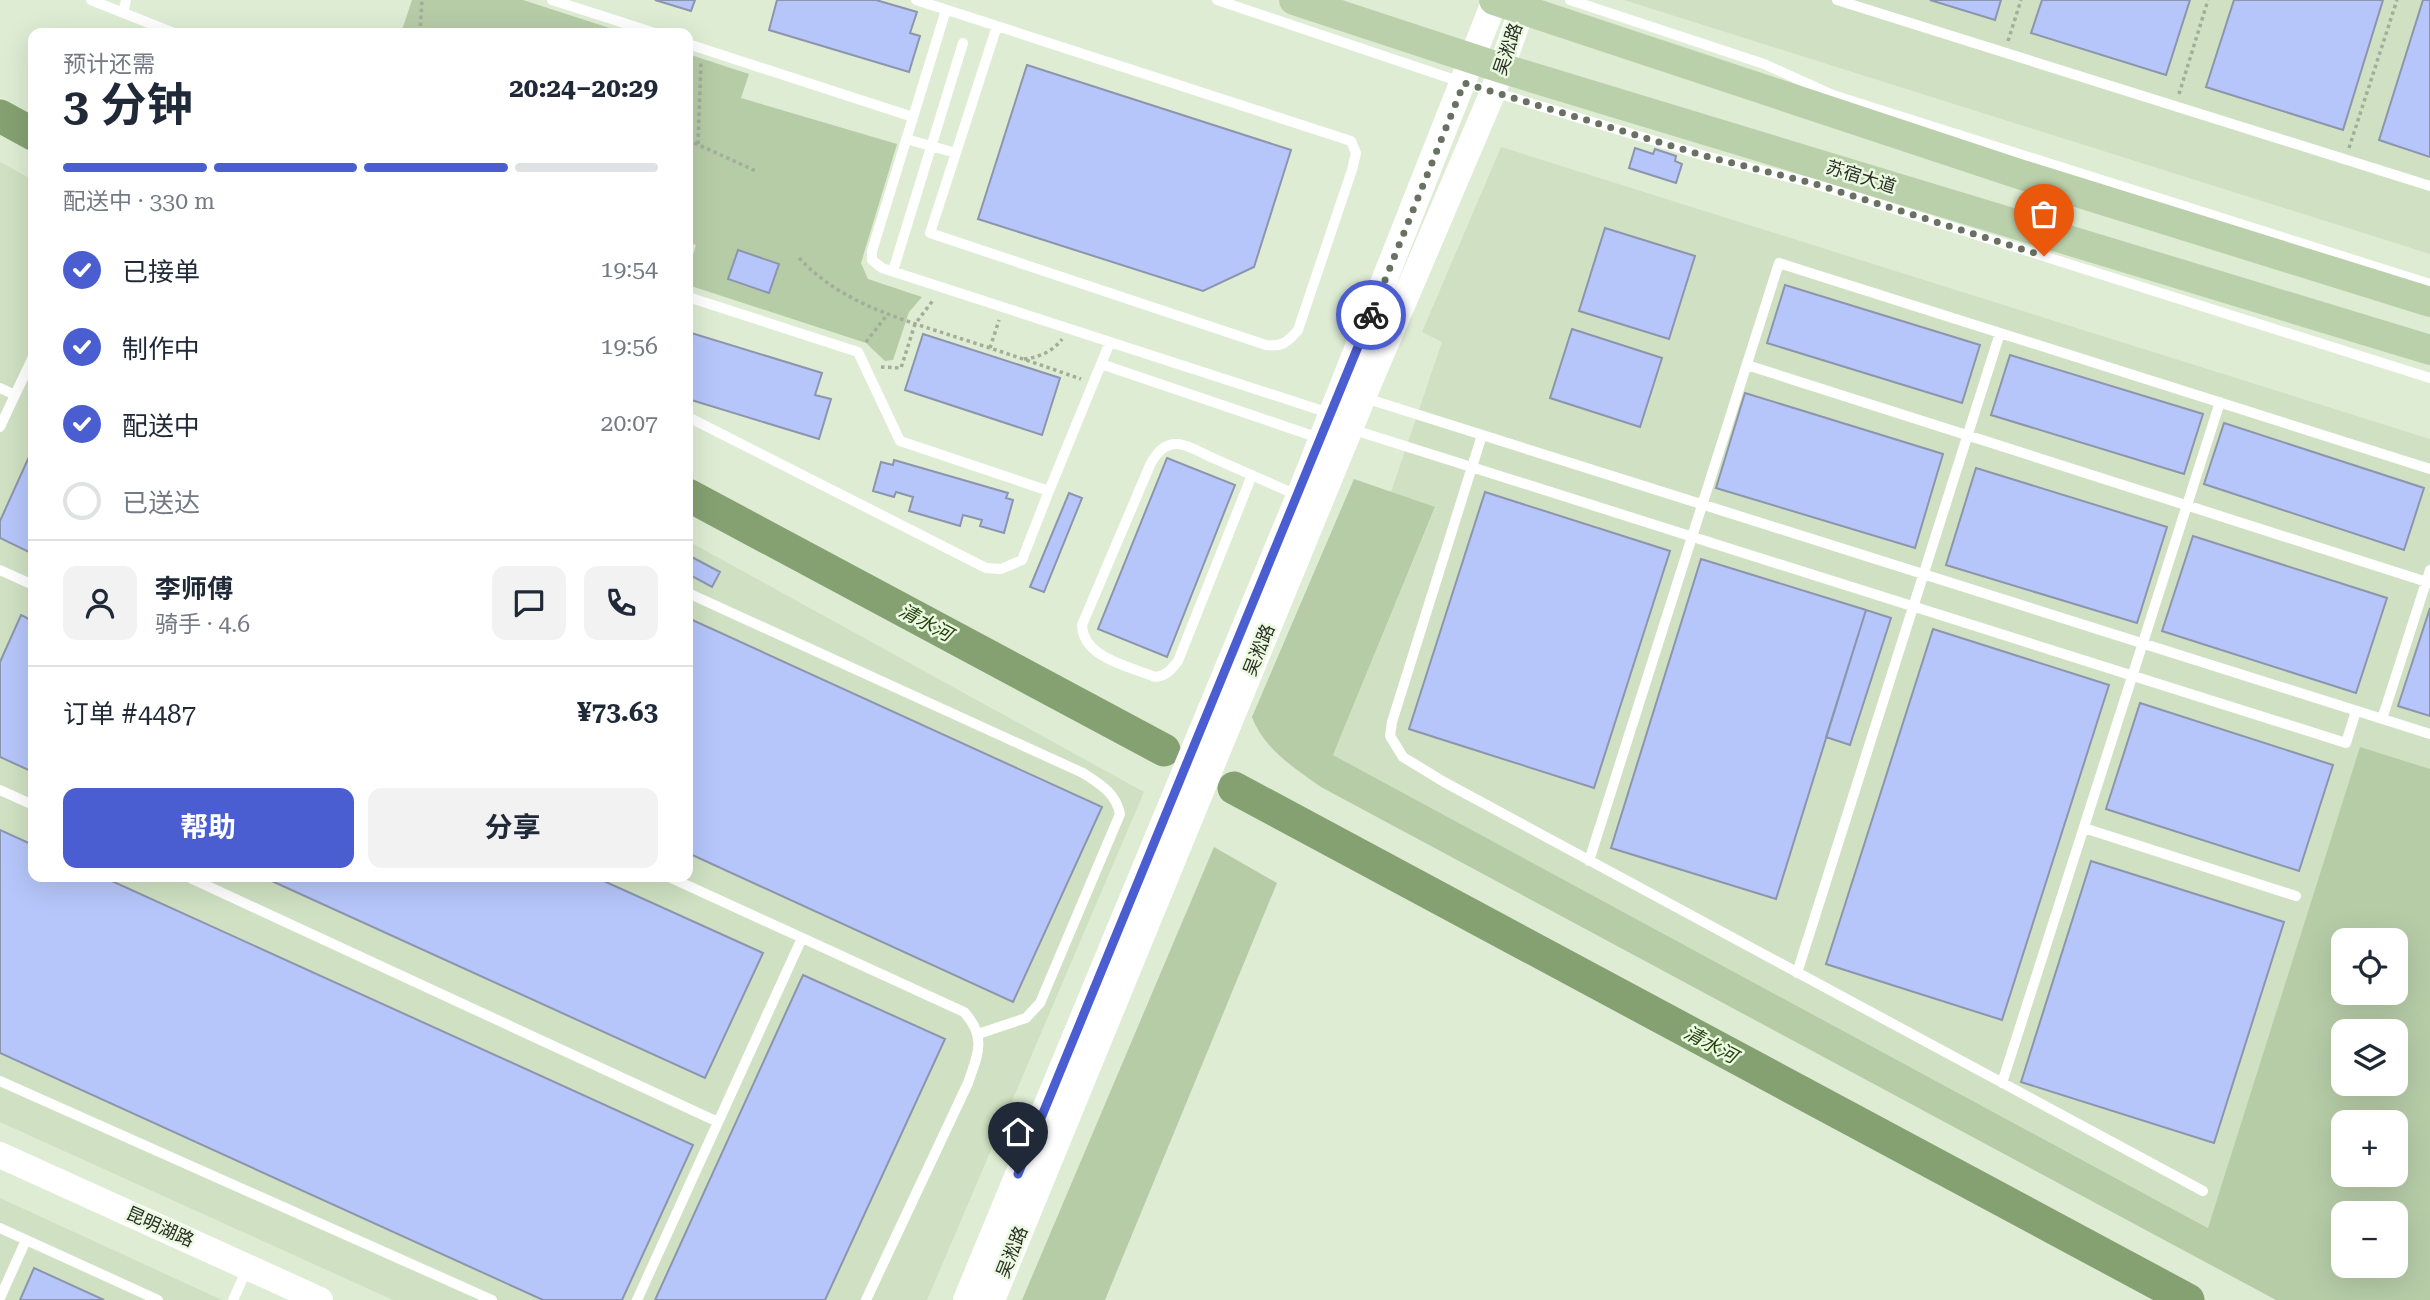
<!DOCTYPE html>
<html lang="zh">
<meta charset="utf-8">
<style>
:root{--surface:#fff;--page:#f2f2f3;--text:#1f2937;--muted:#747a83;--line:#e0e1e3;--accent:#4a5ed2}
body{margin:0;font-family:"Roboto Serif","Noto Sans SC",serif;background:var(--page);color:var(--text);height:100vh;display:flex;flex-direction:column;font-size:26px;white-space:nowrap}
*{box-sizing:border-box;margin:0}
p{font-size:23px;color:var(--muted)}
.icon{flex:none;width:38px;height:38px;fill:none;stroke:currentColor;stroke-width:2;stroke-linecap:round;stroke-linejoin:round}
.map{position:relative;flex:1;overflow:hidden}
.panel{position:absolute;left:28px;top:28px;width:665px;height:854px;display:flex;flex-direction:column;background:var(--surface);border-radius:14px;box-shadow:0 7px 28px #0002}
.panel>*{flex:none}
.buttons{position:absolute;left:2331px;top:928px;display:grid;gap:14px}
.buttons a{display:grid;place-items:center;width:77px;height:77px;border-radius:14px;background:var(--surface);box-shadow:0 7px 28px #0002;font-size:35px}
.pin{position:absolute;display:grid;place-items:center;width:60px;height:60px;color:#fff;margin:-72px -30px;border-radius:50% 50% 50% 0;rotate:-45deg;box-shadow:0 0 7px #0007}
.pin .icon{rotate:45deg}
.courier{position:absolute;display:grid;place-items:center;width:70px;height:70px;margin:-35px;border:5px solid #4a5ed2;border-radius:50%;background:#fff;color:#222;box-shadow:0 2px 9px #0007}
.headline em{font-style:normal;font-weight:700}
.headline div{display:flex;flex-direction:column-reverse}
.headline{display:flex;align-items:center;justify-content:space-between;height:119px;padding:0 35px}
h1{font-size:46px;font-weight:700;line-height:52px}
.bar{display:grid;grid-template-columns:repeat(4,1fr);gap:10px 7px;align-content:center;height:84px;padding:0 35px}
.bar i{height:9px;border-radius:5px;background:var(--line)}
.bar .current{background:var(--accent)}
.bar p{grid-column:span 4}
.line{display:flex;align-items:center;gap:18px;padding:0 35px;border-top:2px solid var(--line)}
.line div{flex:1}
.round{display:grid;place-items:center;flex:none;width:74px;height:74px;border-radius:14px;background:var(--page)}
ol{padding:0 35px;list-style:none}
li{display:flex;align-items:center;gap:21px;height:77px}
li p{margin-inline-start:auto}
li .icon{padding:7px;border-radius:50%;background:var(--accent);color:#fff;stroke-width:4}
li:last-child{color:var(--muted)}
li i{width:38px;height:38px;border:4px solid var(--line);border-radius:50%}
.button{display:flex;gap:14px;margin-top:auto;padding:14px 35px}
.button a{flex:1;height:80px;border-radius:14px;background:var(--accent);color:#fff;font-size:28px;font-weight:700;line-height:80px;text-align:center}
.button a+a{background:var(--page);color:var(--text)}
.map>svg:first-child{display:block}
</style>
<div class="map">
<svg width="2430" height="1300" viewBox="0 0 2430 1300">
<rect width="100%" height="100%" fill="#ddecd3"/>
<path fill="#cfe1c2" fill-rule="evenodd" d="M1624,0h806v254z
M1501,147l929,292v861h-88l-1009,-545 102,-247 -44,-16 51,-150 -20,-10zM2343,940h53v52h-53zM2343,1031h53v52h-53zM2343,1122h53v52h-53zM2343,1213h53v52h-53z
M0,162l33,18v697h655v-336l456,251 -217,508h-534l-393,-178z
M0,1198l222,102h-222z"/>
<path fill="#b6cca7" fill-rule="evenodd" d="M412,0h111l102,33h-224z
M688,54l61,20 -8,24 156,46 -36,119 7,16 54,18 -13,15 -16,48 -8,1 -19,-18 -178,-58v-15l8,-25 -8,-3z
M1354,479l81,28 -102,248 875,473 152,-481 70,22v531h-154l-955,-513c-27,-19 -57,-38 -69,-70zM2343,940h53v52h-53zM2343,1031h53v52h-53zM2343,1122h53v52h-53zM2343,1213h53v52h-53z
M1214,847l63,36 -172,417h-83z"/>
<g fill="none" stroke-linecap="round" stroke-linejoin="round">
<path stroke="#85a171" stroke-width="33" d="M0,116l33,18
M688,495l476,255
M1234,788l954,512"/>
</g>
<path fill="#b6c6fa" stroke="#8d95ad" stroke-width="2" d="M655,0h40l-4,11z
M777,0h99l41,12 -7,21 10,3 -11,36 -140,-42z
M1930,0h71l-6,20z
M2042,0h148l-24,75 -135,-42z
M2234,0h149l-40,130 -137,-43z
M2423,0h7v157l-51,-17z
M1027,65l264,85 -37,117 -51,24 -225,-72z
M1635,148l18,6 2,-5 21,7 -1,5 7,3 -6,19 -47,-15z
M1605,228l90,28 -26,83 -90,-28z
M738,250l41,14 -10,29 -41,-14z
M1785,285l195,60 -18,58 -195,-60z
M1572,329l90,29 -22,69 -90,-29z
M688,332l134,41 -7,22 16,4 -12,40 -131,-40z
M923,334l137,44 -18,57 -137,-45z
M2010,355l193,59 -19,60 -193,-59z
M1745,393l198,61 -28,94 -199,-60z
M2224,423l200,65 -20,62 -200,-66z
M33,448v106l-33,-16v-17z
M1167,458l68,27 -68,172 -69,-28z
M894,460l114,33 -2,5 7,2 -9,33 -24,-7 2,-6 -19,-5 -3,11 -51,-15 4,-14 -17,-5 -2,5 -21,-6 8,-29 12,3z
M1976,468l191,59 -30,96 -191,-58z
M1485,492l185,59 -76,237 -185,-59z
M1069,493l13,5 -38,94 -14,-5z
M2193,536l194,62 -31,95 -194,-62z
M688,555l32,17 -8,15 -24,-13z
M1701,559l165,51 -90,289 -165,-51z
M2430,608v108l-32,-10z
M1866,610l25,8 -41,127 -24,-8z
M21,615l12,6v151l-33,-15v-95z
M688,618l414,189 -89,195 -325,-149z
M1933,629l176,56 -107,335 -176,-56z
M2140,703l193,62 -34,106 -193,-62z
M0,830l33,15v32h70l590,268 -71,155h-79l-543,-247z
M2091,861l193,61 -70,221 -193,-61z
M263,877h332l168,76 -58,125z
M803,975l142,64 -120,261h-170z
M34,1268l70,32h-84z"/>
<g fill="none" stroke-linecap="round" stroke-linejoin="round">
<path stroke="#a2ae9a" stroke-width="3.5" stroke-dasharray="3.5 3.5" stroke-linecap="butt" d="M420,33l2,-33
M2008,41l13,-41
M2179,94l29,-94
M688,140l70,32
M698,144l3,-81
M2349,148l48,-148
M799,258c43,46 102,61 160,80 41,13 82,27 122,41
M866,342l21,-27
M990,348l9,-28
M1024,359c16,-2 28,-7 38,-20
M881,367l20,1 14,-44 19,-25"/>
<path stroke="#fff" stroke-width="10" d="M91,0l83,33
M552,0l103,33
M916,0l81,26 354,115 5,12 -4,17 -54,160c-10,12 -16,17 -32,15l-336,-112 67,-207
M1217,0l247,83 241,73 107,27 618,195
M1570,0l194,64 69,31 597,189
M1837,0l593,186
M946,10l-74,241v9l10,8 447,145
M123,13l3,-13
M688,44l225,73
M906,139l50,14
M893,271l70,-228
M688,297l170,55 42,89 149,50 61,-149
M1101,364l218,74
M1747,365l683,218
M0,388l15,7 -15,32
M15,395l18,-38
M1365,398l1065,336
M688,417l298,151 15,1 21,-9 27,-69
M1351,429l995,314 10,-32
M1482,435l-90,287 -2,14 13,21 41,25 759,409
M1252,475l-74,186c-7,9 -12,15 -23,16 -26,-11 -72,-19 -73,-52l68,-160c5,-10 14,-22 28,-21 12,1 25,10 35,14 29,13 57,25 86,38
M0,570l33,15
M688,593l395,180c17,11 33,20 37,41l-80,189 -14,15 -48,16
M2382,719l48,-149
M0,790l33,15
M2084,828l212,68
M1589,861l190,-598 651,206
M188,877l530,245
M669,877l295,135c23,25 14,42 4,71l-102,217
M1797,973l203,-640
M0,1081l492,219
M2002,1083l218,-681
M0,1228l158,72
M0,1298l26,-58
M233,1300l15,-33
M637,1300l165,-362"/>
<path stroke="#fff" stroke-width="26" d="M0,1155l320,145
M966,1300l333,-804 196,-496
M992,1300l371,-903 130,-305 32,-92"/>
<path stroke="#bad0ab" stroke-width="30" d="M1294,0l207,68 929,282
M1494,0l522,173 414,129"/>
</g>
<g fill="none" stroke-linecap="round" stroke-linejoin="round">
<path stroke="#687162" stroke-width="7" stroke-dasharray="0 12.6" d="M1371,315l93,-232 241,73 107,27 232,73"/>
<path stroke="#4a5ed2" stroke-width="9" d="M1018,1174l353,-859"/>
</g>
<g text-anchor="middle" stroke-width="5" stroke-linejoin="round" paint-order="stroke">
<g font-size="18" fill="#292f25" stroke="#eaf9e0">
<text transform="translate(1508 49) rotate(-71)" y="6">吴淞路</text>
<text transform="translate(1861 177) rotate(17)" y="6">苏宿大道</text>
<text transform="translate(1259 650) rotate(-68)" y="6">吴淞路</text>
<text transform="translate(160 1227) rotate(24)" y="6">昆明湖路</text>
<text transform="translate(1012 1252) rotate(-68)" y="6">吴淞路</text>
</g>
<g font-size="19" font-style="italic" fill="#27410d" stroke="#eaf9e0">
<text transform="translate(926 622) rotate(28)" y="7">清水河</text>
<text transform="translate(1711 1044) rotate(28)" y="7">清水河</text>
</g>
</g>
</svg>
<div class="buttons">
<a><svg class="icon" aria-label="locate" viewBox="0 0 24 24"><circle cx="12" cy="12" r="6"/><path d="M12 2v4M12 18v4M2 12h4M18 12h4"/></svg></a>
<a><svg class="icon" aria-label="layers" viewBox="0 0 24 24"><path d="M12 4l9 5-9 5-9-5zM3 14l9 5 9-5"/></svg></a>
<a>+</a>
<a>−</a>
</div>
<div class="pin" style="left:2044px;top:256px;background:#ea580c"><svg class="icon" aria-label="bag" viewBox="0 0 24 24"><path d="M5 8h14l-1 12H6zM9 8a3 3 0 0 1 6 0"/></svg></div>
<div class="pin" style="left:1018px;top:1174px;background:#1f2937"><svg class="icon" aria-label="home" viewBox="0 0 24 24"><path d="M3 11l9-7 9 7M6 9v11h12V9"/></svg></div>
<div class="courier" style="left:1371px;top:315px"><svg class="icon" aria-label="bike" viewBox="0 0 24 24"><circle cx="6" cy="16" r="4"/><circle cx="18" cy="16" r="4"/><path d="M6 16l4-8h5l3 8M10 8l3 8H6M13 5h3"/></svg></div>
<section class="panel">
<div class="headline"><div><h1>3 分钟</h1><p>预计还需</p></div><em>20:24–20:29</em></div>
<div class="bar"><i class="current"></i><i class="current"></i><i class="current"></i><i></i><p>配送中 · 330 m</p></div>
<ol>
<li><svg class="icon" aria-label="check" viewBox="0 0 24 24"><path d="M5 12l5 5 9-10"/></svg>已接单<p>19:54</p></li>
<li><svg class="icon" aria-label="check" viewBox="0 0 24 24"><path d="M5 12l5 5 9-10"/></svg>制作中<p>19:56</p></li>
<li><svg class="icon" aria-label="check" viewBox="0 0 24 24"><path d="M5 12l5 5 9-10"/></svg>配送中<p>20:07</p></li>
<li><i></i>已送达</li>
</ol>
<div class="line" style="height:126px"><a class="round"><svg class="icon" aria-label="person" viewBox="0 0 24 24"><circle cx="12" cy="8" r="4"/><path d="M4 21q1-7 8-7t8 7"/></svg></a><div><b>李师傅</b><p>骑手 · 4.6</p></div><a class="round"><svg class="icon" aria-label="chat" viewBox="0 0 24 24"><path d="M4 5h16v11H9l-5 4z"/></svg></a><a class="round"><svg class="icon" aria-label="phone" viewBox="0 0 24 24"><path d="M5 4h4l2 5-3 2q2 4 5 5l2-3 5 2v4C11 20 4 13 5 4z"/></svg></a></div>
<div class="line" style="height:91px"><div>订单 #4487</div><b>¥73.63</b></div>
<div class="button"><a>帮助</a><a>分享</a></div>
</section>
</div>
